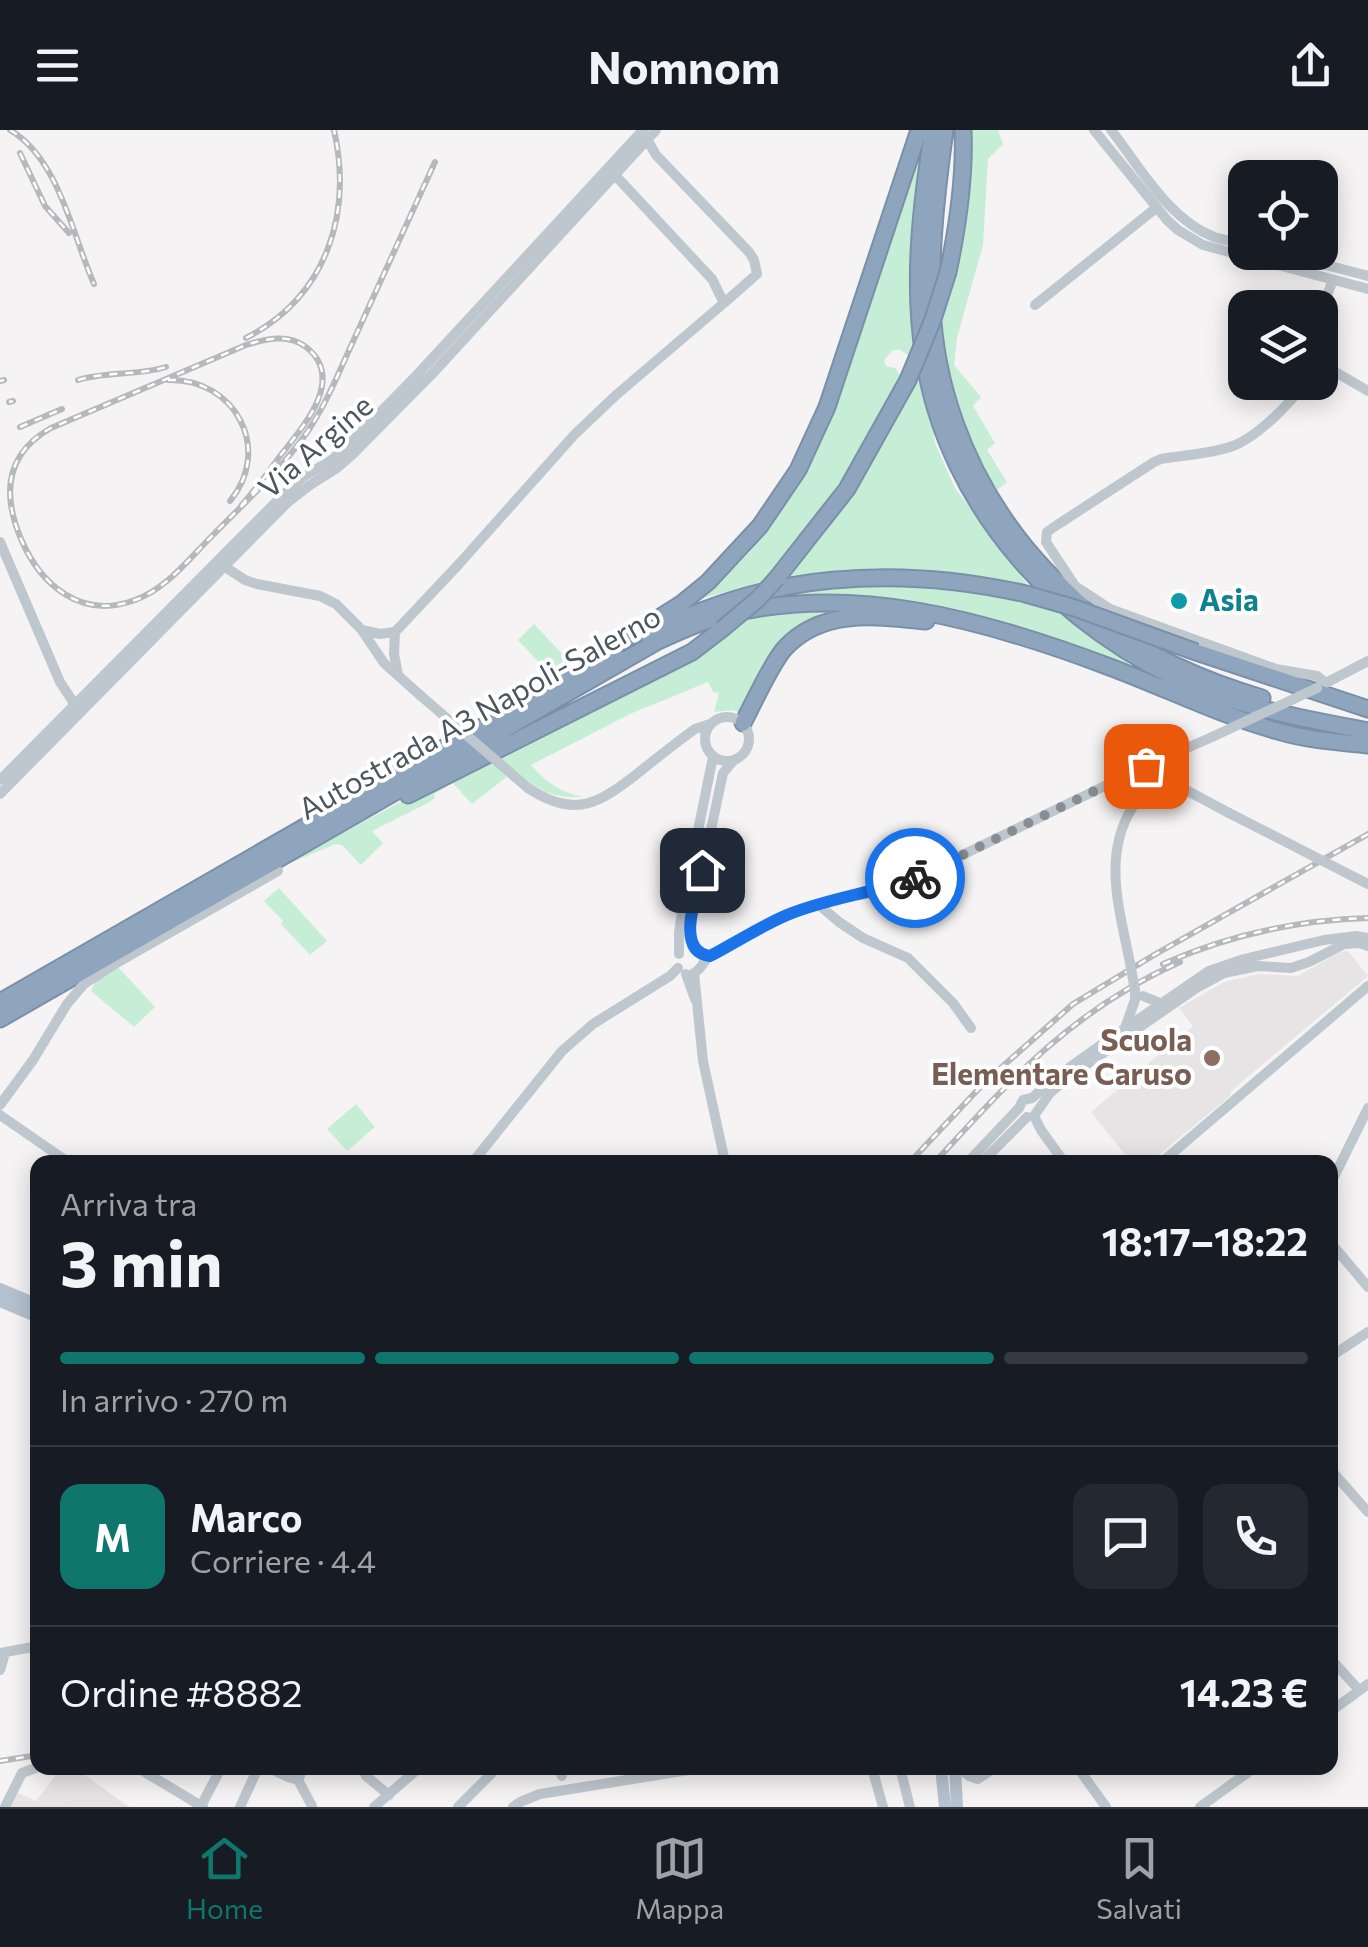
<!DOCTYPE html>
<html lang="it">
<meta charset="utf-8">
<style>
:root{--surface:#171b24;--page:#242831;--text:#f1f3f6;--muted:#9ea1a6;--line:#363941;--accent:#0f766e}
body{margin:0;font-family:Commissioner,sans-serif;background:var(--page);color:var(--text);height:100vh;display:flex;flex-direction:column;font-size:38px;white-space:nowrap}
*{box-sizing:border-box;margin:0}
p{font-size:32px;color:var(--muted)}
.icon{flex:none;width:55px;height:55px;fill:none;stroke:currentColor;stroke-width:2;stroke-linecap:round;stroke-linejoin:round}
.map{position:relative;flex:1;overflow:hidden}
.details{position:absolute;left:30px;top:1025px;width:1308px;height:620px;display:flex;flex-direction:column;background:var(--surface);border-radius:20px;box-shadow:0 5px 25px #0003}
.details>*{flex:none}
.buttons{position:absolute;left:1228px;top:30px;display:grid;gap:20px}
.buttons a{display:grid;place-items:center;width:110px;height:110px;border-radius:20px;background:var(--surface);box-shadow:0 5px 25px #0003;font-size:50px}
.pin{position:absolute;display:grid;place-items:center;width:85px;height:85px;color:#fff;margin:-42px;border-radius:20px;box-shadow:0 5px 15px #0006}
.courier{position:absolute;display:grid;place-items:center;width:100px;height:100px;margin:-50px;border:8px solid #1a73e8;border-radius:50%;background:#fff;color:#222;box-shadow:0 2px 12px #0007}
.overview em{font-style:normal;font-weight:700}
.overview div{display:flex;flex-direction:column-reverse}
.overview{display:flex;align-items:center;justify-content:space-between;height:170px;padding:0 30px}
h1{font-size:65px;font-weight:700;line-height:75px}
.bar{display:grid;grid-template-columns:repeat(4,1fr);gap:15px 10px;align-content:center;height:120px;padding:0 30px}
.bar i{height:12px;border-radius:8px;background:var(--line)}
.bar .active{background:var(--accent)}
.bar p{grid-column:span 4}
.line{display:flex;align-items:center;gap:25px;padding:0 30px;border-top:2px solid var(--line)}
.line div{flex:1}
.round{display:grid;place-items:center;flex:none;width:105px;height:105px;border-radius:20px;background:var(--page)}
header{display:flex;justify-content:space-between;align-items:center;height:130px;padding:0 30px;background:var(--surface);font-size:45px;font-weight:700}
.dock{display:flex;justify-content:space-around;align-items:center;height:140px;border-top:2px solid var(--line);background:var(--surface);font-size:28px;color:var(--muted)}
.dock a{display:grid;justify-items:center;gap:5px}
.dock .active{color:var(--accent)}
.map>svg:first-child{display:block}
</style>
<header><svg class="icon" aria-label="menu" viewBox="0 0 24 24"><path d="M4 6h16M4 12h16M4 18h16"/></svg>Nomnom<svg class="icon" aria-label="share" viewBox="0 0 24 24"><path d="M12 15V3M7 8l5-5 5 5M5 13v7h14v-7"/></svg></header>
<div class="map">
<svg width="1368" height="1677" viewBox="0 0 1368 1677">
<rect width="100%" height="100%" fill="#f5f3f3"/>
<path fill="#e6e4e4" d="M1348,821l20,25 -137,115 -1,5 -80,66h-19l-40,-50 102,-86 -14,-18 45,-26 35,-8 39,2 42,-24z
M61,1638h14l54,39h-119l8,-14 18,8z"/>
<path fill="#c6eed6" d="M966,0h32l5,14 -15,15 -5,86 -26,93 -3,27 27,32 -8,9 22,37 -8,7 20,32 -11,9 -15,-26 -26,-68 -10,-44 -4,-47z
M925,3l-10,210 -5,13 -10,-6h-7l-9,10 2,6 9,2 7,10 -58,102 -18,28 -60,73 -62,17 46,-46 50,-72z
M919,237l12,46 4,30 20,45 75,100c-59,-13 -120,-20 -180,-17 -21,1 -42,5 -63,8l45,-58 29,-43z
M852,452l136,8 74,20 68,49 -5,10 -171,-55 -193,-12 6,-7z
M812,478l49,1 -21,2 -33,12 -66,90 -8,-3 -19,2 5,-19 -6,-1 -5,-10 -78,32 -99,51c15,17 29,27 52,32 -33,1 -44,-7 -69,-26l-42,33 -19,-21 -19,11 1,4 -7,5 -56,28 11,12 -22,22 -19,-20 -6,-1 -63,26 478,-255z
M534,494l32,34 -16,16 -32,-34z
M279,758l48,53 -17,14 -29,-31 2,-3 -19,-20z
M118,837l37,40 -21,20 -43,-36 5,-11z
M356,974l19,23 -28,24 -20,-22z"/>
<g fill="none" stroke-linecap="round" stroke-linejoin="round">
<g stroke="#7a90a9" stroke-width="19">
<path id="highway" d="M933,0c-12,75 -21,152 -9,227 23,151 137,275 275,331 54,22 112,32 169,43
M945,0c-8,58 -15,118 -13,176 3,78 32,158 78,221 22,32 50,58 78,85
M948,142c10,-47 17,-94 15,-142
M777,448l70,-89 61,-109
M1106,495c46,33 102,57 156,73
M648,506c117,-64 250,-71 378,-42
M1196,522l172,57
M603,523l78,-49 27,-22 52,-56 38,-56 29,-63 92,-277
M743,593c10,-19 29,-61 42,-75 37,-40 92,-32 141,-27
M408,665l284,-143 30,-23
M0,872l402,-231 213,-117
M0,889l658,-378c20,-9 41,-19 63,-25 130,-34 264,4 386,50 57,21 112,49 171,65 29,9 60,11 90,14"/>
</g>
<path stroke="#bfc7ce" stroke-width="10" d="M1094,0l73,90 11,10 25,15 165,44
M1111,0c29,37 57,89 103,107 10,3 21,5 31,7
M647,9l9,16 93,97 5,8 3,14 -33,29
M1276,122l92,24
M1035,175l121,-97
M1320,184l13,-34
M1320,233l48,28
M1306,252c-17,22 -47,54 -73,64 -22,8 -49,9 -72,13l-7,3 -97,63 -10,7 -1,10 29,44 35,23 166,60 41,7 9,7
M0,412l60,140 17,26
M222,435l23,15 12,4 63,12 16,8 25,25 23,34 37,33
M362,500l18,4 15,-2
M398,545l-4,-21 1,-22 64,-68 116,-130 40,-38 109,-93 -12,-24 -98,-105
M1320,556l48,-25
M705 609a22 22 0 1 1 44 0a22 22 0 1 1-44 0Z
M1161,643l10,9 58,31
M0,650l283,-285 20,-18 30,-18 15,-14 68,-69 227,-246
M528,658c44,29 67,18 105,-11 20,-16 41,-33 62,-48l15,-5
M0,664l288,-292 22,-17 27,-17 16,-14 80,-81 223,-243
M1133,676l4,-23
M818,774l21,18 24,16 45,20 45,45 18,25
M695,820l-5,-13 1,-13 32,-151 10,-12
M679,824v-21l5,-34 29,-142
M1130,833c-10,-52 -28,-106 2,-155 9,-13 23,-22 29,-37
M694,843c8,-4 9,-12 16,-17l74,-40 34,-12 65,-14 36,-14 227,-110 66,-29
M694,843l9,88 22,101
M686,844l9,25
M1143,866l17,7
M1125,898l10,-28v-10
M0,975l33,-45 34,-56 17,-20 31,-20 163,-93
M0,985l68,47
M1034,986l16,-23 15,-13 85,-60 48,-33 26,-14 34,-7 33,2 18,-6 35,-18 16,-1 8,3
M1034,986l7,14 23,32
M473,1032l89,-111 31,-27 77,-48 8,-8
M968,1032l51,-54 4,-8 9,-2 24,-21 42,-30 111,-76 35,-12 80,-19 32,-4 12,2
M982,1032l45,-45
M1162,1032l206,-176
M1330,1055l38,-77
M1330,1112l38,45
M1330,1227l38,-25
M1330,1339l38,43
M0,1523l38,-7
M1330,1528l29,32
M0,1540l5,-17
M1330,1582l38,-28
M138,1638l65,39
M269,1638l19,9 10,3
M303,1638l-5,12 14,26
M363,1638l3,8 23,19
M559,1638l3,8
M872,1638l11,39
M900,1638l10,39
M960,1638l9,8 9,3 16,-11
M1078,1638l28,39
M201,1676l20,-38
M5,1677l17,-34 16,-6
M240,1677l18,-39
M374,1677l45,-39
M458,1677l39,-39
M513,1677l7,-5 20,-8 161,-26
M1200,1677l54,-39"/>
<path stroke="#b5c2cf" stroke-width="12" d="M0,1159l38,16
M0,1171l38,16
M941,1638l4,39
M955,1638l2,39"/>
<use href="#highway" stroke="#8fa5bd" stroke-width="15"/>
<g stroke="#b5b8bc" stroke-width="6">
<path id="rail" d="M10,0c49,29 62,104 84,154
M20,23l25,53 24,27
M246,208c80,-41 107,-123 88,-208
M78,250c29,-9 59,-4 88,-13
M168,250c67,-2 105,69 62,121
M0,251l4,-1
M9,272l4,-1
M20,297l42,-18
M241,376c14,-16 27,-33 39,-50 22,-28 67,-77 26,-109 -18,-14 -41,-8 -60,-2l-195,83c-46,26 -49,66 -30,111 20,47 61,81 114,61 31,-11 53,-40 76,-63 33,-34 70,-67 97,-106 20,-30 33,-64 48,-96 26,-57 52,-115 79,-173
M1163,834c66,-29 133,-44 205,-46
M910,1032l76,-81 87,-77 81,-49 214,-121
M935,1032c76,-83 139,-153 245,-200
M0,1631l38,-6"/>
</g>
<use href="#rail" stroke="#fff" stroke-width="2.5" stroke-dasharray="8" stroke-linecap="butt"/>
<g stroke="#7a90a9" stroke-width="19" stroke-linecap="butt">
<path id="highway-bridge" d="M908,250l24,-58 16,-50
M1026,464l49,14 121,44
M722,499l36,-30 19,-21"/>
</g>
<path stroke="#bfc7ce" stroke-width="10" d="M421,566l107,92
M1212,607l105,-49
M1229,683l139,71
M1130,833l5,27"/>
<use href="#highway-bridge" stroke="#8fa5bd" stroke-width="15"/>
</g>
<g fill="none" stroke-linecap="round" stroke-linejoin="round">
<path stroke="#868d93" stroke-width="10" stroke-dasharray="0 18" d="M915,748l231,-112"/>
<path stroke="#1a73e8" stroke-width="12" d="M702,740c-5,23 -28,82 8,86 25,-13 51,-30 77,-41 41,-17 86,-22 128,-37"/>
</g>
<circle fill="#0f9aa8" stroke="#fff" stroke-width="4" cx="1179" cy="471" r="10"/>
<circle fill="#8d6e63" stroke="#fff" stroke-width="4" cx="1212" cy="928" r="10"/>
<g text-anchor="middle" stroke-width="8" stroke-linejoin="round" paint-order="stroke">
<g font-size="30" fill="#4b565f" stroke="#fff">
<text transform="translate(316 317) rotate(-41)" y="10">Via Argine</text>
<text transform="translate(480 583) rotate(-29)" y="10">Autostrada A3 Napoli-Salerno</text>
</g>
<g font-size="30" font-weight="bold" fill="#0d838f" stroke="#fff" text-anchor="start">
<text x="1199" y="481">Asia</text>
</g>
<g font-size="30" font-weight="bold" fill="#785e54" stroke="#fff" text-anchor="end">
<text x="1192" y="921">Scuola<tspan x="1192" dy="34">Elementare Caruso</tspan></text>
</g>
</g>
</svg>
<div class="buttons">
<a><svg class="icon" aria-label="locate" viewBox="0 0 24 24"><circle cx="12" cy="12" r="6"/><path d="M12 2v4M12 18v4M2 12h4M18 12h4"/></svg></a>
<a><svg class="icon" aria-label="layers" viewBox="0 0 24 24"><path d="M12 4l9 5-9 5-9-5zM3 14l9 5 9-5"/></svg></a>
</div>
<div class="pin" style="left:1146px;top:636px;background:#ea580c"><svg class="icon" aria-label="bag" viewBox="0 0 24 24"><path d="M5 8h14l-1 12H6zM9 8a3 3 0 0 1 6 0"/></svg></div>
<div class="pin" style="left:702px;top:740px;background:#1f2937"><svg class="icon" aria-label="home" viewBox="0 0 24 24"><path d="M3 11l9-7 9 7M6 9v11h12V9"/></svg></div>
<div class="courier" style="left:915px;top:748px"><svg class="icon" aria-label="bike" viewBox="0 0 24 24"><circle cx="6" cy="16" r="4"/><circle cx="18" cy="16" r="4"/><path d="M6 16l4-8h5l3 8M10 8l3 8H6M13 5h3"/></svg></div>
<section class="details">
<div class="overview"><div><h1>3 min</h1><p>Arriva tra</p></div><em>18:17–18:22</em></div>
<div class="bar"><i class="active"></i><i class="active"></i><i class="active"></i><i></i><p>In arrivo · 270 m</p></div>
<div class="line" style="height:180px"><b class="round" style="background:var(--accent);color:#fff">M</b><div><b>Marco</b><p>Corriere · 4.4</p></div><a class="round"><svg class="icon" aria-label="chat" viewBox="0 0 24 24"><path d="M4 5h16v11H9l-5 4z"/></svg></a><a class="round"><svg class="icon" aria-label="phone" viewBox="0 0 24 24"><path d="M5 4h4l2 5-3 2q2 4 5 5l2-3 5 2v4C11 20 4 13 5 4z"/></svg></a></div>
<div class="line" style="height:130px"><div>Ordine #8882</div><b>14.23 €</b></div>
</section>
</div>
<nav class="dock">
<a class="active"><svg class="icon" aria-label="home" viewBox="0 0 24 24"><path d="M3 11l9-7 9 7M6 9v11h12V9"/></svg>Home</a>
<a><svg class="icon" aria-label="map" viewBox="0 0 24 24"><path d="M3 6l6-2 6 2 6-2v14l-6 2-6-2-6 2zM9 4v14M15 6v14"/></svg>Mappa</a>
<a><svg class="icon" aria-label="saved" viewBox="0 0 24 24"><path d="M7 4h10v16l-5-4-5 4z"/></svg>Salvati</a>
</nav>
